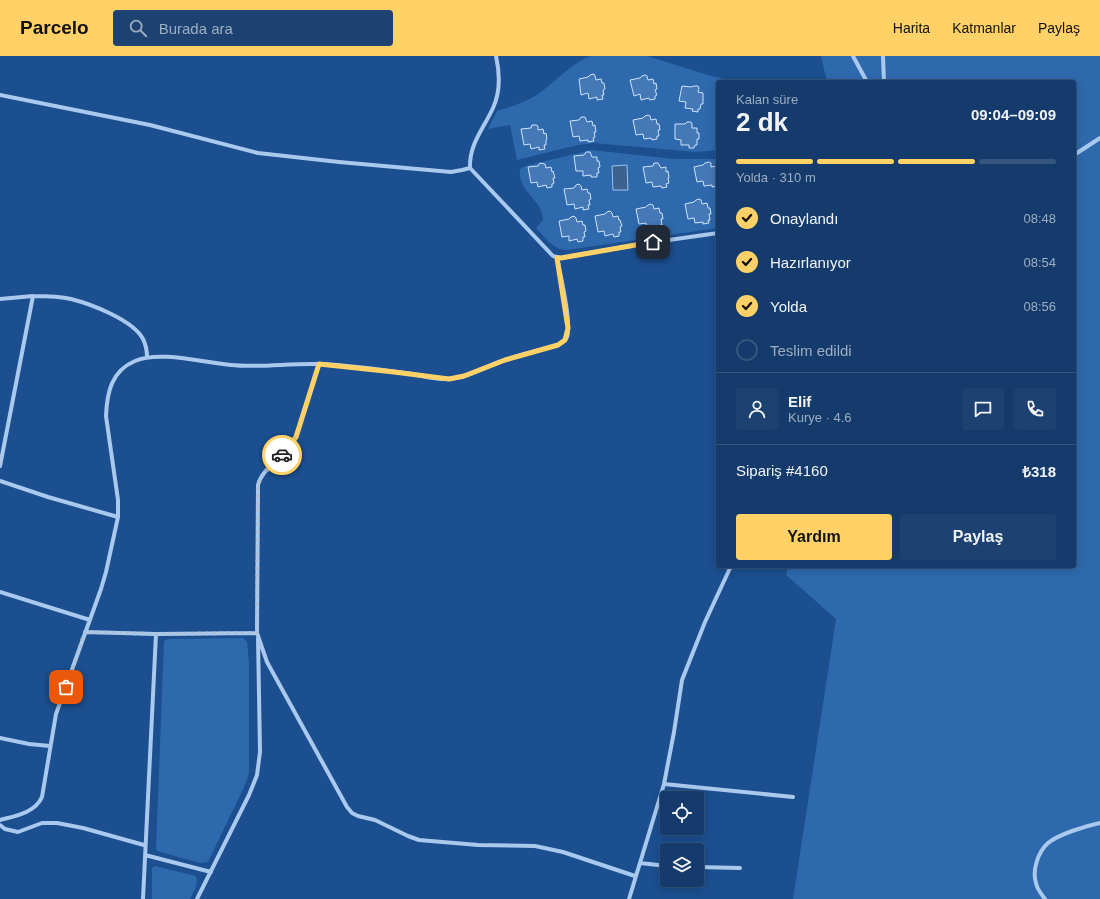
<!DOCTYPE html>
<html lang="tr">
<meta charset="utf-8">
<style>
:root{--surface:#143b6b;--page:#1d4271;--text:#f1f3f6;--muted:#9dadc1;--line:#33557e;--accent:#ffd166}
body{margin:0;font-family:Arial,sans-serif;background:var(--page);color:var(--text);height:100vh;display:flex;flex-direction:column;font-size:15px;white-space:nowrap}
*{box-sizing:border-box;margin:0}
p{font-size:13px;color:var(--muted)}
.icon{flex:none;width:22px;height:22px;fill:none;stroke:currentColor;stroke-width:2;stroke-linecap:round;stroke-linejoin:round}
.map{position:relative;flex:1;overflow:hidden}
.side{position:absolute;left:716px;top:24px;width:360px;height:488px;display:flex;flex-direction:column;background:var(--surface);border-radius:4px;box-shadow:0 2px 10px #0003,0 0 0 1px var(--line)}
.side>*{flex:none}
.fabs{position:absolute;left:660px;top:735px;display:grid;gap:8px}
.fabs a{display:grid;place-items:center;width:44px;height:44px;border-radius:4px;background:var(--surface);box-shadow:0 2px 10px #0003,0 0 0 1px var(--line);font-size:20px}
.pin{position:absolute;display:grid;place-items:center;width:34px;height:34px;color:#fff;margin:-17px;border-radius:8px;box-shadow:0 2px 6px #0006}
.courier{position:absolute;display:grid;place-items:center;width:40px;height:40px;margin:-20px;border:3px solid #ffd166;border-radius:50%;background:#fff;color:#222;box-shadow:0 1px 5px #0007}
.head em{font-style:normal;font-weight:600}
.head div{display:flex;flex-direction:column-reverse}
.head{display:flex;align-items:center;justify-content:space-between;height:68px;padding:0 20px}
h1{font-size:26px;font-weight:600;line-height:30px}
.bar{display:grid;grid-template-columns:repeat(4,1fr);gap:6px 4px;align-content:center;height:48px;padding:0 20px}
.bar i{height:5px;border-radius:3px;background:var(--line)}
.bar .active{background:var(--accent)}
.bar p{grid-column:span 4}
.line{display:flex;align-items:center;gap:10px;padding:0 20px;border-top:1px solid var(--line)}
.line div{flex:1}
.round{display:grid;place-items:center;flex:none;width:42px;height:42px;border-radius:4px;background:var(--page)}
ol{padding:0 20px;list-style:none}
li{display:flex;align-items:center;gap:12px;height:44px}
li p{margin-inline-start:auto}
li .icon{padding:4px;border-radius:50%;background:var(--accent);color:#111;stroke-width:4}
li:last-child{color:var(--muted)}
li i{width:22px;height:22px;border:2px solid var(--line);border-radius:50%}
.primary-button{display:flex;gap:8px;margin-top:auto;padding:8px 20px}
.primary-button a{flex:1;height:46px;border-radius:4px;background:var(--accent);color:#111;font-size:16px;font-weight:600;line-height:46px;text-align:center}
.primary-button a+a{background:var(--page);color:var(--text)}
header{display:flex;align-items:center;gap:24px;box-sizing:border-box;height:56px;padding:0 20px;background:var(--accent);color:#111}
header strong{font-size:19px}
nav{display:flex;gap:22px;margin-inline-start:auto;font-size:14px}
.search{width:280px;height:36px;background:var(--page);display:flex;align-items:center;gap:10px;box-sizing:border-box;padding:0 14px;border-radius:4px;color:var(--muted);font-size:15px}
.map>svg:first-child{display:block}
</style>
<header>
<strong>Parcelo</strong>
<div class="search"><svg class="icon" aria-label="search" viewBox="0 0 24 24"><circle cx="10" cy="10" r="6"/><path d="M15 15l6 6"/></svg>Burada ara</div>
<nav><a>Harita</a><a>Katmanlar</a><a>Paylaş</a></nav>
</header>
<div class="map">
<svg width="1100" height="843" viewBox="0 0 1100 843">
<rect width="100%" height="100%" fill="#1b4f8f"/>
<path fill="#2e69ad" d="M590,0h57l61,19 29,7h-19v68l-22,2 -102,-9 -16,2 -61,15 -7,-35 -22,4 9,-18c13,-4 26,-8 38,-15 20,-13 31,-29 55,-40z
M821,0h279v843h-307l43,-280 -50,-44 2,-9h286v-484h-247z
M591,94l83,9h44v69l-151,22c-14,0 -22,-13 -31,-22l7,-8c0,-21 -26,-28 -23,-51l5,-3z
M243,582l4,4 2,21v110l-3,10 -38,79 -8,1 -43,-12 -1,-3 8,-207 4,-2z
M155,810l41,10c3,8 -2,15 -6,23h-38v-31z"/>
<path fill="#3c6290" stroke="#9cc4f0" d="M627,109l1,25h-15l-1,-24z"/>
<path fill="#4478b7" stroke="#cfe3fa" d="M594,18l1,2 1,4 5,-1 1,4h2l1,6 -2,1 1,5h-2l1,4 -6,1v-3l-8,2 -1,-6 -7,2 -2,-16 9,-2 2,-2z
M645,19l2,1 1,4 5,-1 1,5 2,-1 1,6 -2,1 2,5 -2,1v3l-5,1 -1,-2 -8,2 -1,-6 -6,2 -4,-16 10,-2 2,-2z
M682,30l9,1 3,-1h4l1,2 -1,4 5,1v11h-2l-1,5h-2v3l-6,-1 1,-2 -8,-1 1,-6 -7,-1z
M648,59l2,1 1,4 5,-1 1,5h2l1,6h-2l1,6h-2v3l-5,1 -1,-2 -7,1 -1,-5 -7,1 -3,-15 10,-2 2,-2z
M581,61h4l2,5 5,-1 1,5 2,-1 1,7h-2l1,5 -2,1 1,3 -6,1v-2l-8,1 -1,-5 -6,1 -3,-16 9,-1z
M687,66h4l1,2v4h5v5h2v6h-2v6h-2l-1,3h-5v-3h-8v-5l-6,-1v-15h10z
M532,69h4l2,1v4l5,-1 1,5 2,-1 1,6 -1,1v5h-2l1,4 -6,1v-3l-8,2 -1,-5 -6,1 -3,-16 10,-1z
M586,96h4l2,5h5v4h2l1,6 -2,1 1,5h-2v4h-6v-2l-8,1v-5h-7l-2,-15 10,-1z
M709,106l2,1v4l5,-1 2,5v15l-6,1v-2l-8,1 -1,-5 -6,1 -3,-15 9,-2 2,-2z
M540,107l5,1 1,4 5,-1 1,5 1,-1 2,7h-2l1,5 -2,1v3l-5,1 -1,-3 -8,2 -1,-5 -6,1 -3,-16 10,-1z
M654,107h4l3,5 5,-1v5l2,-1 1,7h-1l1,5 -3,1 1,3 -5,1 -1,-2 -8,1 -1,-5 -6,1 -3,-16 10,-1z
M579,128l2,2 1,4 5,-1 1,4h2l1,6 -2,1 1,5h-2l1,4 -6,1v-3l-8,2 -1,-5 -7,1 -3,-16 10,-1 2,-3z
M699,143l2,1 1,4 5,-1 1,5h2l1,6h-2l1,6h-2l1,3 -6,1v-2l-8,1 -1,-5 -6,1 -3,-15 9,-2 2,-2z
M651,148l2,1 1,4 5,-1 1,5h2l1,6h-2l1,6h-2l1,3 -6,1v-2l-8,1 -1,-5 -7,1 -3,-15 10,-2 2,-2z
M610,155l2,2 1,4 5,-1 1,4h1l2,6 -2,1 1,5h-2v4l-5,1 -1,-3 -8,2 -1,-5 -6,1 -3,-16 10,-2 2,-2z
M574,160l2,2 1,4 5,-1 1,4h2l1,6 -2,1 1,5h-2v4l-5,1 -1,-3 -8,2v-5l-7,1 -3,-16 10,-2 2,-2z"/>
<g fill="none" stroke-linecap="round" stroke-linejoin="round">
<path stroke="#a9c9ee" stroke-width="4" d="M496,0c4,18 5,35 -3,52 -9,20 -24,36 -23,60l83,88 8,2 80,-14 77,-11
M853,0l14,26
M883,0l1,26
M0,39l150,30 108,28 81,9 112,10 11,-2 8,-2
M1074,99l26,-17
M0,243l33,-3
M0,410l33,-170c13,0 26,0 38,3 20,5 62,21 72,40 3,6 4,12 4,18
M0,425l48,16 70,20
M0,536l90,28
M85,576l71,2 -13,265
M257,577l10,29 80,145 5,6 6,3 17,4 33,16 11,4 59,5 57,1 28,6 72,24
M156,578l101,-1 1,-148c4,-17 29,-31 38,-48l23,-73
M0,682l29,6 21,2
M664,728l129,13
M0,764c15,-4 35,-7 42,-23l14,-83 45,-125 5,-17 12,-55v-17l-12,-84c1,-23 5,-45 29,-55 24,-11 70,2 96,4 29,3 58,-2 88,-1 31,1 63,6 93,10 12,2 25,6 36,5 20,-1 39,-13 57,-19 18,-6 36,-10 53,-15 4,-2 7,-4 9,-8 5,-14 -7,-63 -10,-80
M0,769l5,4 13,3 24,-9h15l26,5 61,17
M145,799l66,17
M640,807l27,3
M697,811l43,1
M197,843l52,-104 8,-20 3,-23 -2,-114
M629,843l35,-115 10,-52 8,-52 23,-58 26,-56
M1045,843c-4,-5 -8,-10 -9,-16 -4,-13 2,-31 12,-40 11,-9 38,-17 52,-20"/>
</g>
<g fill="none" stroke-linecap="round" stroke-linejoin="round">
<path stroke="#afc1d8" stroke-width="4" stroke-dasharray="0 7.2" d="M66,631l19,-55 71,2 101,-1 1,-148 3,-8 21,-22"/>
<path stroke="#ffd166" stroke-width="5" d="M282,399l14,-18 23,-73 75,8 55,7 15,-3 41,-16 53,-15 7,-5 3,-12 -11,-70h4l92,-16"/>
</g>
</svg>
<div class="fabs">
<a><svg class="icon" aria-label="locate" viewBox="0 0 24 24"><circle cx="12" cy="12" r="6"/><path d="M12 2v4M12 18v4M2 12h4M18 12h4"/></svg></a>
<a><svg class="icon" aria-label="layers" viewBox="0 0 24 24"><path d="M12 4l9 5-9 5-9-5zM3 14l9 5 9-5"/></svg></a>
</div>
<div class="pin" style="left:66px;top:631px;background:#ea580c"><svg class="icon" aria-label="bag" viewBox="0 0 24 24"><path d="M5 8h14l-1 12H6zM9 8a3 3 0 0 1 6 0"/></svg></div>
<div class="pin" style="left:653px;top:186px;background:#1f2937"><svg class="icon" aria-label="home" viewBox="0 0 24 24"><path d="M3 11l9-7 9 7M6 9v11h12V9"/></svg></div>
<div class="courier" style="left:282px;top:399px"><svg class="icon" aria-label="car" viewBox="0 0 24 24"><path d="M5 17H2v-5l4-1 3-4h7l3 4 3 1v5h-3M9 17h6M6 11h13"/><circle cx="7" cy="17" r="2"/><circle cx="17" cy="17" r="2"/></svg></div>
<section class="side">
<div class="head"><div><h1>2 dk</h1><p>Kalan süre</p></div><em>09:04–09:09</em></div>
<div class="bar"><i class="active"></i><i class="active"></i><i class="active"></i><i></i><p>Yolda · 310 m</p></div>
<ol>
<li><svg class="icon" aria-label="check" viewBox="0 0 24 24"><path d="M5 12l5 5 9-10"/></svg>Onaylandı<p>08:48</p></li>
<li><svg class="icon" aria-label="check" viewBox="0 0 24 24"><path d="M5 12l5 5 9-10"/></svg>Hazırlanıyor<p>08:54</p></li>
<li><svg class="icon" aria-label="check" viewBox="0 0 24 24"><path d="M5 12l5 5 9-10"/></svg>Yolda<p>08:56</p></li>
<li><i></i>Teslim edildi</li>
</ol>
<div class="line" style="height:72px"><a class="round"><svg class="icon" aria-label="person" viewBox="0 0 24 24"><circle cx="12" cy="8" r="4"/><path d="M4 21q1-7 8-7t8 7"/></svg></a><div><b>Elif</b><p>Kurye · 4.6</p></div><a class="round"><svg class="icon" aria-label="chat" viewBox="0 0 24 24"><path d="M4 5h16v11H9l-5 4z"/></svg></a><a class="round"><svg class="icon" aria-label="phone" viewBox="0 0 24 24"><path d="M5 4h4l2 5-3 2q2 4 5 5l2-3 5 2v4C11 20 4 13 5 4z"/></svg></a></div>
<div class="line" style="height:52px"><div>Sipariş #4160</div><b>₺318</b></div>
<div class="primary-button"><a>Yardım</a><a>Paylaş</a></div>
</section>
</div>
